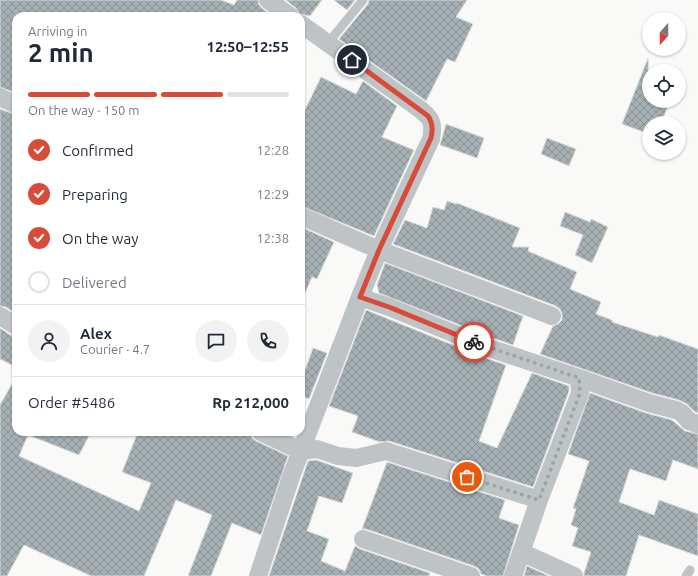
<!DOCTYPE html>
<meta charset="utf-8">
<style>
:root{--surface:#fff;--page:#f2f2f3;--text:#1f2937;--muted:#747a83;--line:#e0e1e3;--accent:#d84b38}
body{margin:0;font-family:Ubuntu,sans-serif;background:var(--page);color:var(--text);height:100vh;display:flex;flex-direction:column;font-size:15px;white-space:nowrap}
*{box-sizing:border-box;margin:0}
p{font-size:13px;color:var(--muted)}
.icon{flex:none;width:22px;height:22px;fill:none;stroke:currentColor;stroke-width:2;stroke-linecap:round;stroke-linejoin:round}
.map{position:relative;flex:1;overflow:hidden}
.side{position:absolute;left:12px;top:12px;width:293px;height:424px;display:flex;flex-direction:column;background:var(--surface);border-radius:12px;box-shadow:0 1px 3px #0004}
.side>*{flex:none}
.needle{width:26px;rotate:200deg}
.tools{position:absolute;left:642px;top:12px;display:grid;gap:8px}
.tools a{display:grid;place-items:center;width:44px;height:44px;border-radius:50%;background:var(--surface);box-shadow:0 1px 3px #0004;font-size:20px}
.pin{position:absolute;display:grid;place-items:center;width:34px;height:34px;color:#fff;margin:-17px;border:2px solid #fff;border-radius:50%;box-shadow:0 1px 4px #0007}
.courier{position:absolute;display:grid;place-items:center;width:40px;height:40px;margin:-20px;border:3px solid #d84b38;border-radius:50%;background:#fff;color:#222;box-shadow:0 1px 5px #0007}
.headline em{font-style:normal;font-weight:700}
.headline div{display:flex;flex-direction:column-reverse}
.headline{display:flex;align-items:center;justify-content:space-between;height:68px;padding:0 16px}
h1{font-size:26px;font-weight:700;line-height:30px}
.bar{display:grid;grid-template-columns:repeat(4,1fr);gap:6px 4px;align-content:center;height:48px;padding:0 16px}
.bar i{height:5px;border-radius:3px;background:var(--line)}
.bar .current{background:var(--accent)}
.bar p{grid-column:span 4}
.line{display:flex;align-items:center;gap:10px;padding:0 16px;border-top:1px solid var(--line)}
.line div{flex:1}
.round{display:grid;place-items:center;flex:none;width:42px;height:42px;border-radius:21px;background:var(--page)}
ol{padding:0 16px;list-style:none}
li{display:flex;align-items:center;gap:12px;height:44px}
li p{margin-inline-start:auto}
li .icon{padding:4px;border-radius:50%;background:var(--accent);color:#fff;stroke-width:4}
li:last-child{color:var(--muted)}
li i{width:22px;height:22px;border:2px solid var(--line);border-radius:50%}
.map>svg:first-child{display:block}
</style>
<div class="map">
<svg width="698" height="576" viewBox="0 0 698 576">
<defs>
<pattern id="building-cross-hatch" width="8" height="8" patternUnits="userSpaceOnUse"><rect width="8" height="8" fill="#a5b0b4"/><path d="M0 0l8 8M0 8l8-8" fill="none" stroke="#8a9498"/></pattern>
</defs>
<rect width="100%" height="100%" fill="#f9f9f7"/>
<path fill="url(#building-cross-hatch)" stroke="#dbdbd9" d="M0,0h221l13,5 3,-5h21l1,5 3,3 10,8h-256v77l-16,-6z
M286,0h36l-12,16 -10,-2 -4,-6z
M334,0h21l-8,10z
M369,0h98l-11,17 17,7 -18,38 -8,-3 -21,42 -87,-62 29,-35z
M648,58l1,43h21l-9,22h-12v11l-27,-10z
M321,77l35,17 7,-13 34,25 -15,31 32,13 -40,86 -73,-30v-88z
M0,109l16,6v199l-10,-7 -6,-1z
M446,124l38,14 -7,20 -37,-13z
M547,138l29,11 -7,17 -28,-12z
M447,201l9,3 1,-1 63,25 -8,19h17l-1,4 49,21 -7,17 31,13 -5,12 16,6v2l46,15 1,-2 39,14v64l-3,-1 -8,-8 -8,-4 -27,-7 -112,-39 13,-28 5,-2 4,-4v-6l-2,-5 -4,-3 -163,-62 12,-24 22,8 6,-21 11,3z
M565,212l25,10 1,-3 17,8 -16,36 -17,-8 8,-20 -23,-9z
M301,227l33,15 -17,37 -5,-2 -11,25z
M385,263l138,53 -10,29 -20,-7 -114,-45 -2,-8z
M366,310l119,48 21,7 -27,76 18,7 35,-75 37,13v5l-36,96 -144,-46 -9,1 -28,-10 6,-16 -29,-10z
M0,328l10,7 6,1v31l-16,-8z
M313,348l14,5 -18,46 -8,-3v-15z
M16,377v55h75l-12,23 -51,-20 -9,21 120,55 12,-28 -29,-11 16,-40h113l1,6 4,3 32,15 -27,79 -29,-12 -21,53h-23l24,-61 -36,-15 -32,76h-53l-67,-31 -17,31h-7v-171z
M590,393l56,20 26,7 13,11 13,3v35l-25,-9 -7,21 -36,-12 -11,33 35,13 5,-15 39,14v42l-59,-21 -13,41h-42v-3l7,-21 -19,-6 6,-18 -7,-3 5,-16 -3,-1 16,-47 -21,-7z
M316,460l37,13 -11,30 -23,-7 -12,35 22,8 -8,22 24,10 10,-25 5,3 70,24 -1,3h-160l39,-115z
M387,462l118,38 -6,18 20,7 -16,51h-16l-6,-2 -2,-5 -5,-3 -108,-37h-4z
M527,566l22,10h-25z"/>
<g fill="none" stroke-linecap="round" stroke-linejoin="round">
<path stroke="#bec4c6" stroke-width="9" d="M328,43l35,-43
M686,576l4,-6"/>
<path stroke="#bec4c6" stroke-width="18" d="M268,0l22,16
M0,97l16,8
M301,216l78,34 173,66
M360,297l29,10 100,41 90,30 70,25 27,7 6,3 7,8 8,3
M0,316l16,10
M261,432l40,19 16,-2 21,7 18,2 30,-7 153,49
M363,539l108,37
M521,552l53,24
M258,576l34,-102 68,-177 19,-47 52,-111c3,-15 1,-20 -10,-29l-120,-86
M513,576l26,-76 41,-107 -1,-15"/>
</g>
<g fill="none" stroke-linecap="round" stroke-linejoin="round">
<path stroke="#99a5aa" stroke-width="4" stroke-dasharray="0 7.2" d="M467,477l72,23 41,-107 -1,-15 -105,-36"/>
<path stroke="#d84b38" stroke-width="5" d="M352,60l76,56c5,7 5,14 3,22l-52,112 -19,47 29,10 85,35"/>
</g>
</svg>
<div class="tools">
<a><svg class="needle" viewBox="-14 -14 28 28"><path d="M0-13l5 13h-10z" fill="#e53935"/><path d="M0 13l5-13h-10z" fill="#747a83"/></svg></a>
<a><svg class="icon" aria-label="locate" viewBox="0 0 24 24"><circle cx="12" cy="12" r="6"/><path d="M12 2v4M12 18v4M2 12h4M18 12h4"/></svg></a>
<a><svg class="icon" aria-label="layers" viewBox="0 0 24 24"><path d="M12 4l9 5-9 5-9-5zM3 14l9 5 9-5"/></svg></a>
</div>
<div class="pin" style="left:467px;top:477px;background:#ea580c"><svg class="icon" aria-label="bag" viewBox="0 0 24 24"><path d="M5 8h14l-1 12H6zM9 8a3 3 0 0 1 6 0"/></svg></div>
<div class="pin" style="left:352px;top:60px;background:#1f2937"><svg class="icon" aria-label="home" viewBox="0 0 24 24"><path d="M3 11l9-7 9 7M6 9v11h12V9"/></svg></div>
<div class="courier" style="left:474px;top:342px"><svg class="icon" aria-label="bike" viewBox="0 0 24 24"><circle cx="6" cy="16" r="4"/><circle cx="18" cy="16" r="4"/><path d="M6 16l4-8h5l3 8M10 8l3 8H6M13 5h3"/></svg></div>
<section class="side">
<div class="headline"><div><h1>2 min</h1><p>Arriving in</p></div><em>12:50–12:55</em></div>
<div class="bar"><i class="current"></i><i class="current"></i><i class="current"></i><i></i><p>On the way · 150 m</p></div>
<ol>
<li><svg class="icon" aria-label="check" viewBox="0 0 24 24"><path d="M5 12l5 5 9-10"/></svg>Confirmed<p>12:28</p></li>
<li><svg class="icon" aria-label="check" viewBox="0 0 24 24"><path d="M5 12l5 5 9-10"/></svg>Preparing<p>12:29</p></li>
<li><svg class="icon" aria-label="check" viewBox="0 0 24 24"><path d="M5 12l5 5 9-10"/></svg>On the way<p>12:38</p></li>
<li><i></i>Delivered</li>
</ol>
<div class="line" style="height:72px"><a class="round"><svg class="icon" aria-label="person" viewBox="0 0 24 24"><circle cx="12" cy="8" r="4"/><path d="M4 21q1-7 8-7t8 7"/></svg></a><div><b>Alex</b><p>Courier · 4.7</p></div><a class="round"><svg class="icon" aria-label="chat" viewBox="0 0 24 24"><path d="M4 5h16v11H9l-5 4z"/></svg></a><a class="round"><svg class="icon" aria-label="phone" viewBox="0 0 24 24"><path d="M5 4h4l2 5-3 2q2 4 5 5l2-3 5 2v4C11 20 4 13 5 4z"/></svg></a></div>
<div class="line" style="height:52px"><div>Order #5486</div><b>Rp 212,000</b></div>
</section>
</div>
